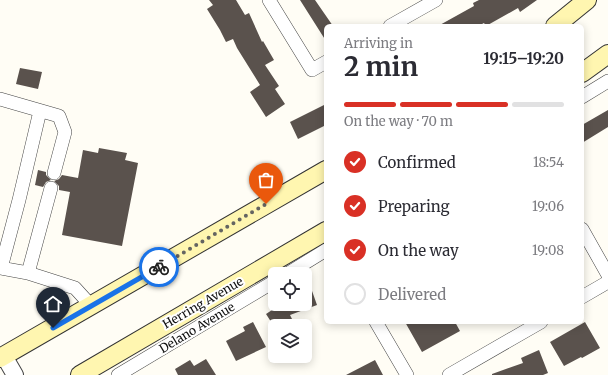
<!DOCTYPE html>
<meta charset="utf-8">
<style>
:root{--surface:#fff;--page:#f7f7f7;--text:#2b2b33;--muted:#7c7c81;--line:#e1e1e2;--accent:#d93025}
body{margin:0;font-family:Merriweather,serif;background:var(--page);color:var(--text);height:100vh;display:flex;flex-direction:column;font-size:15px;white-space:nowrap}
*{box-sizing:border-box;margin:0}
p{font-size:13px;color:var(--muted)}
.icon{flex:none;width:22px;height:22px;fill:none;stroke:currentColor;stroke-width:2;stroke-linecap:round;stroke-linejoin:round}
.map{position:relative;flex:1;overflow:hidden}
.panel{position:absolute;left:324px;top:24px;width:260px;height:300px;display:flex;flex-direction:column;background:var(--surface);border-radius:6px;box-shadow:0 2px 10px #0003}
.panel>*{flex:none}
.tools{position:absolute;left:268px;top:267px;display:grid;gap:8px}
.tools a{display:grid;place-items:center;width:44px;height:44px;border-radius:6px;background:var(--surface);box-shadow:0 2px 10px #0003;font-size:20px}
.pin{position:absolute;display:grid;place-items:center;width:34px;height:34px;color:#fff;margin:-41px -17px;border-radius:50% 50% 50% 0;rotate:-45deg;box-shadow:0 0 4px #0007}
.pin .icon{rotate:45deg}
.courier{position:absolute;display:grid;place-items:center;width:40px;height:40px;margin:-20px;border:3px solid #1a73e8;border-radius:50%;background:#fff;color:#222;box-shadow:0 1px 5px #0007}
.overview em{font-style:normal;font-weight:700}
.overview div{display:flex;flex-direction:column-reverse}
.overview{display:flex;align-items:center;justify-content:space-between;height:68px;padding:0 20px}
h1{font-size:26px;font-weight:700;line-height:30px}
.bar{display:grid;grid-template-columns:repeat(4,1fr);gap:6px 4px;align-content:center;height:48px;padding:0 20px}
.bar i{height:5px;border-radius:3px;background:var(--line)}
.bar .current{background:var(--accent)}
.bar p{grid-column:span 4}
ol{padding:0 20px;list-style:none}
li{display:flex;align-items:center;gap:12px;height:44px}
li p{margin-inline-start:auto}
li .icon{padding:4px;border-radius:50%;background:var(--accent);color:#fff;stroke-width:4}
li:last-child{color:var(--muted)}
li i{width:22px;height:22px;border:2px solid var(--line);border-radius:50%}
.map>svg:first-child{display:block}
</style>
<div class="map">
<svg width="608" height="375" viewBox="0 0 608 375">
<rect width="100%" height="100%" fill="#fffdf5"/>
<path fill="#5a524d" d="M209,0h27l9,15 4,-2 13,29 1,-1 11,19 -9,5 14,21 -4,3 10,15 -19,13 -16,-25 10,-7 -23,-37 -4,-9 -7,3 -6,-12 -13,-21 6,-4z
M300,0h15l18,26h-7v15z
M479,0h58l-17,12 -2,-4 -32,18 -2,-3 -6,3h-40l36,-20 -1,-3z
M20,68l22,4 -4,17 -22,-5z
M326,104v21l-28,14 -8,-17z
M608,110v17l-26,16v-18z
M99,148l28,5 -2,7 13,3 -16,83 -60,-11 8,-43 -11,-2v-4l-5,-5 5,-2 3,-4 16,3 5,-28 15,3z
M38,170l8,2v3l5,5 -5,2 -3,5 -8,-2z
M306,274l11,31 -27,10 2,4 -11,7h-6v2l-9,-14 15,-10h24z
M253,322l13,25 -30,14 -10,-20 19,-10 -2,-4z
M405,322h50l5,9 -38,21z
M585,322l15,26 -18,10 -1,-1 -17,9 -14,-24z
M539,350l9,23 -5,2h-51v-1l31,-11 -2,-5z
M206,359l10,16h-38l-3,-6 15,-9 4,6z
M375,360l8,15h-37z"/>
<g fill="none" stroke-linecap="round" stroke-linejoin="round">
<g stroke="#444" stroke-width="14">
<path id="minor" d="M269,0l43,70 14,-8
M390,26l46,-26
M582,97l26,-16
M0,99l59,17 6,16 -11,41
M582,229l26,46
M0,268l28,5 47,15 10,11 4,8
M1,268l18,-68 21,-89
M28,273l23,-85
M287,274l39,-24
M582,297l26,-15
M376,322l31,53
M118,375l157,-94
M449,375l92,-53"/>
</g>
<g stroke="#444" stroke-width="18">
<path id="tertiary" d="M4,356l11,19"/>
</g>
<g stroke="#333" stroke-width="20">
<path id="secondary" d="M555,26l32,-26
M582,73l26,-19
M0,358l326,-188
M80,375l246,-144"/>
</g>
<use href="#minor" stroke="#fff" stroke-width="13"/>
<use href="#tertiary" stroke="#fff" stroke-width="16"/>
<use href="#secondary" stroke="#fff6b0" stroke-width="18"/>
</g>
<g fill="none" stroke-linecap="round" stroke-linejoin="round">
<path stroke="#646461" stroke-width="4" stroke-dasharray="0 7.2" d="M159,267l107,-63"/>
<path stroke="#1a73e8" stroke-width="5" d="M53,328l106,-61"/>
</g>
<g text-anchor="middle" stroke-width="4" stroke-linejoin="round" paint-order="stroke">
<g font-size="12" fill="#111" stroke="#fff">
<text transform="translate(203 303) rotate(-30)" y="4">Herring Avenue</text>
<text transform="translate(197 328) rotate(-31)" y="4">Delano Avenue</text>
</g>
</g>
</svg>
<div class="tools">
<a><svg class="icon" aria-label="locate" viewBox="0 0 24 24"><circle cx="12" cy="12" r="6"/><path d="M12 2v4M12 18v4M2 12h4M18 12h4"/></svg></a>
<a><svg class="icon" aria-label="layers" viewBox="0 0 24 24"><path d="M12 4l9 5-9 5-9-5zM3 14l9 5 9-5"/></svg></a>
</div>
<div class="pin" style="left:266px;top:204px;background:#ea580c"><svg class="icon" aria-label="bag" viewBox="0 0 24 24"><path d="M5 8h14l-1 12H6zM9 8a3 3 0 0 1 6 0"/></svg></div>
<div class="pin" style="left:53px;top:328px;background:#1f2937"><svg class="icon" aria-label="home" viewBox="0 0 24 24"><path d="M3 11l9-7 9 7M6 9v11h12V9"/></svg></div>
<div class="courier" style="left:159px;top:267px"><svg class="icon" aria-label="bike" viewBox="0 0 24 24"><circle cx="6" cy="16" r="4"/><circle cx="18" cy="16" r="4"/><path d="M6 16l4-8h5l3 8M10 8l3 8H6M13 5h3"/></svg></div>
<section class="panel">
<div class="overview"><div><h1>2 min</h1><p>Arriving in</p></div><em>19:15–19:20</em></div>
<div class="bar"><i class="current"></i><i class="current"></i><i class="current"></i><i></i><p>On the way · 70 m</p></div>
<ol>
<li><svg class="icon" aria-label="check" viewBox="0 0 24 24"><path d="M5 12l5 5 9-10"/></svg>Confirmed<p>18:54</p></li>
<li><svg class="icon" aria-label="check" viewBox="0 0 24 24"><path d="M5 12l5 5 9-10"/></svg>Preparing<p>19:06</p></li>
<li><svg class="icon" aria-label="check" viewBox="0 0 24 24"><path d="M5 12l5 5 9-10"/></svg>On the way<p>19:08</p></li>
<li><i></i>Delivered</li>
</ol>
</section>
</div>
